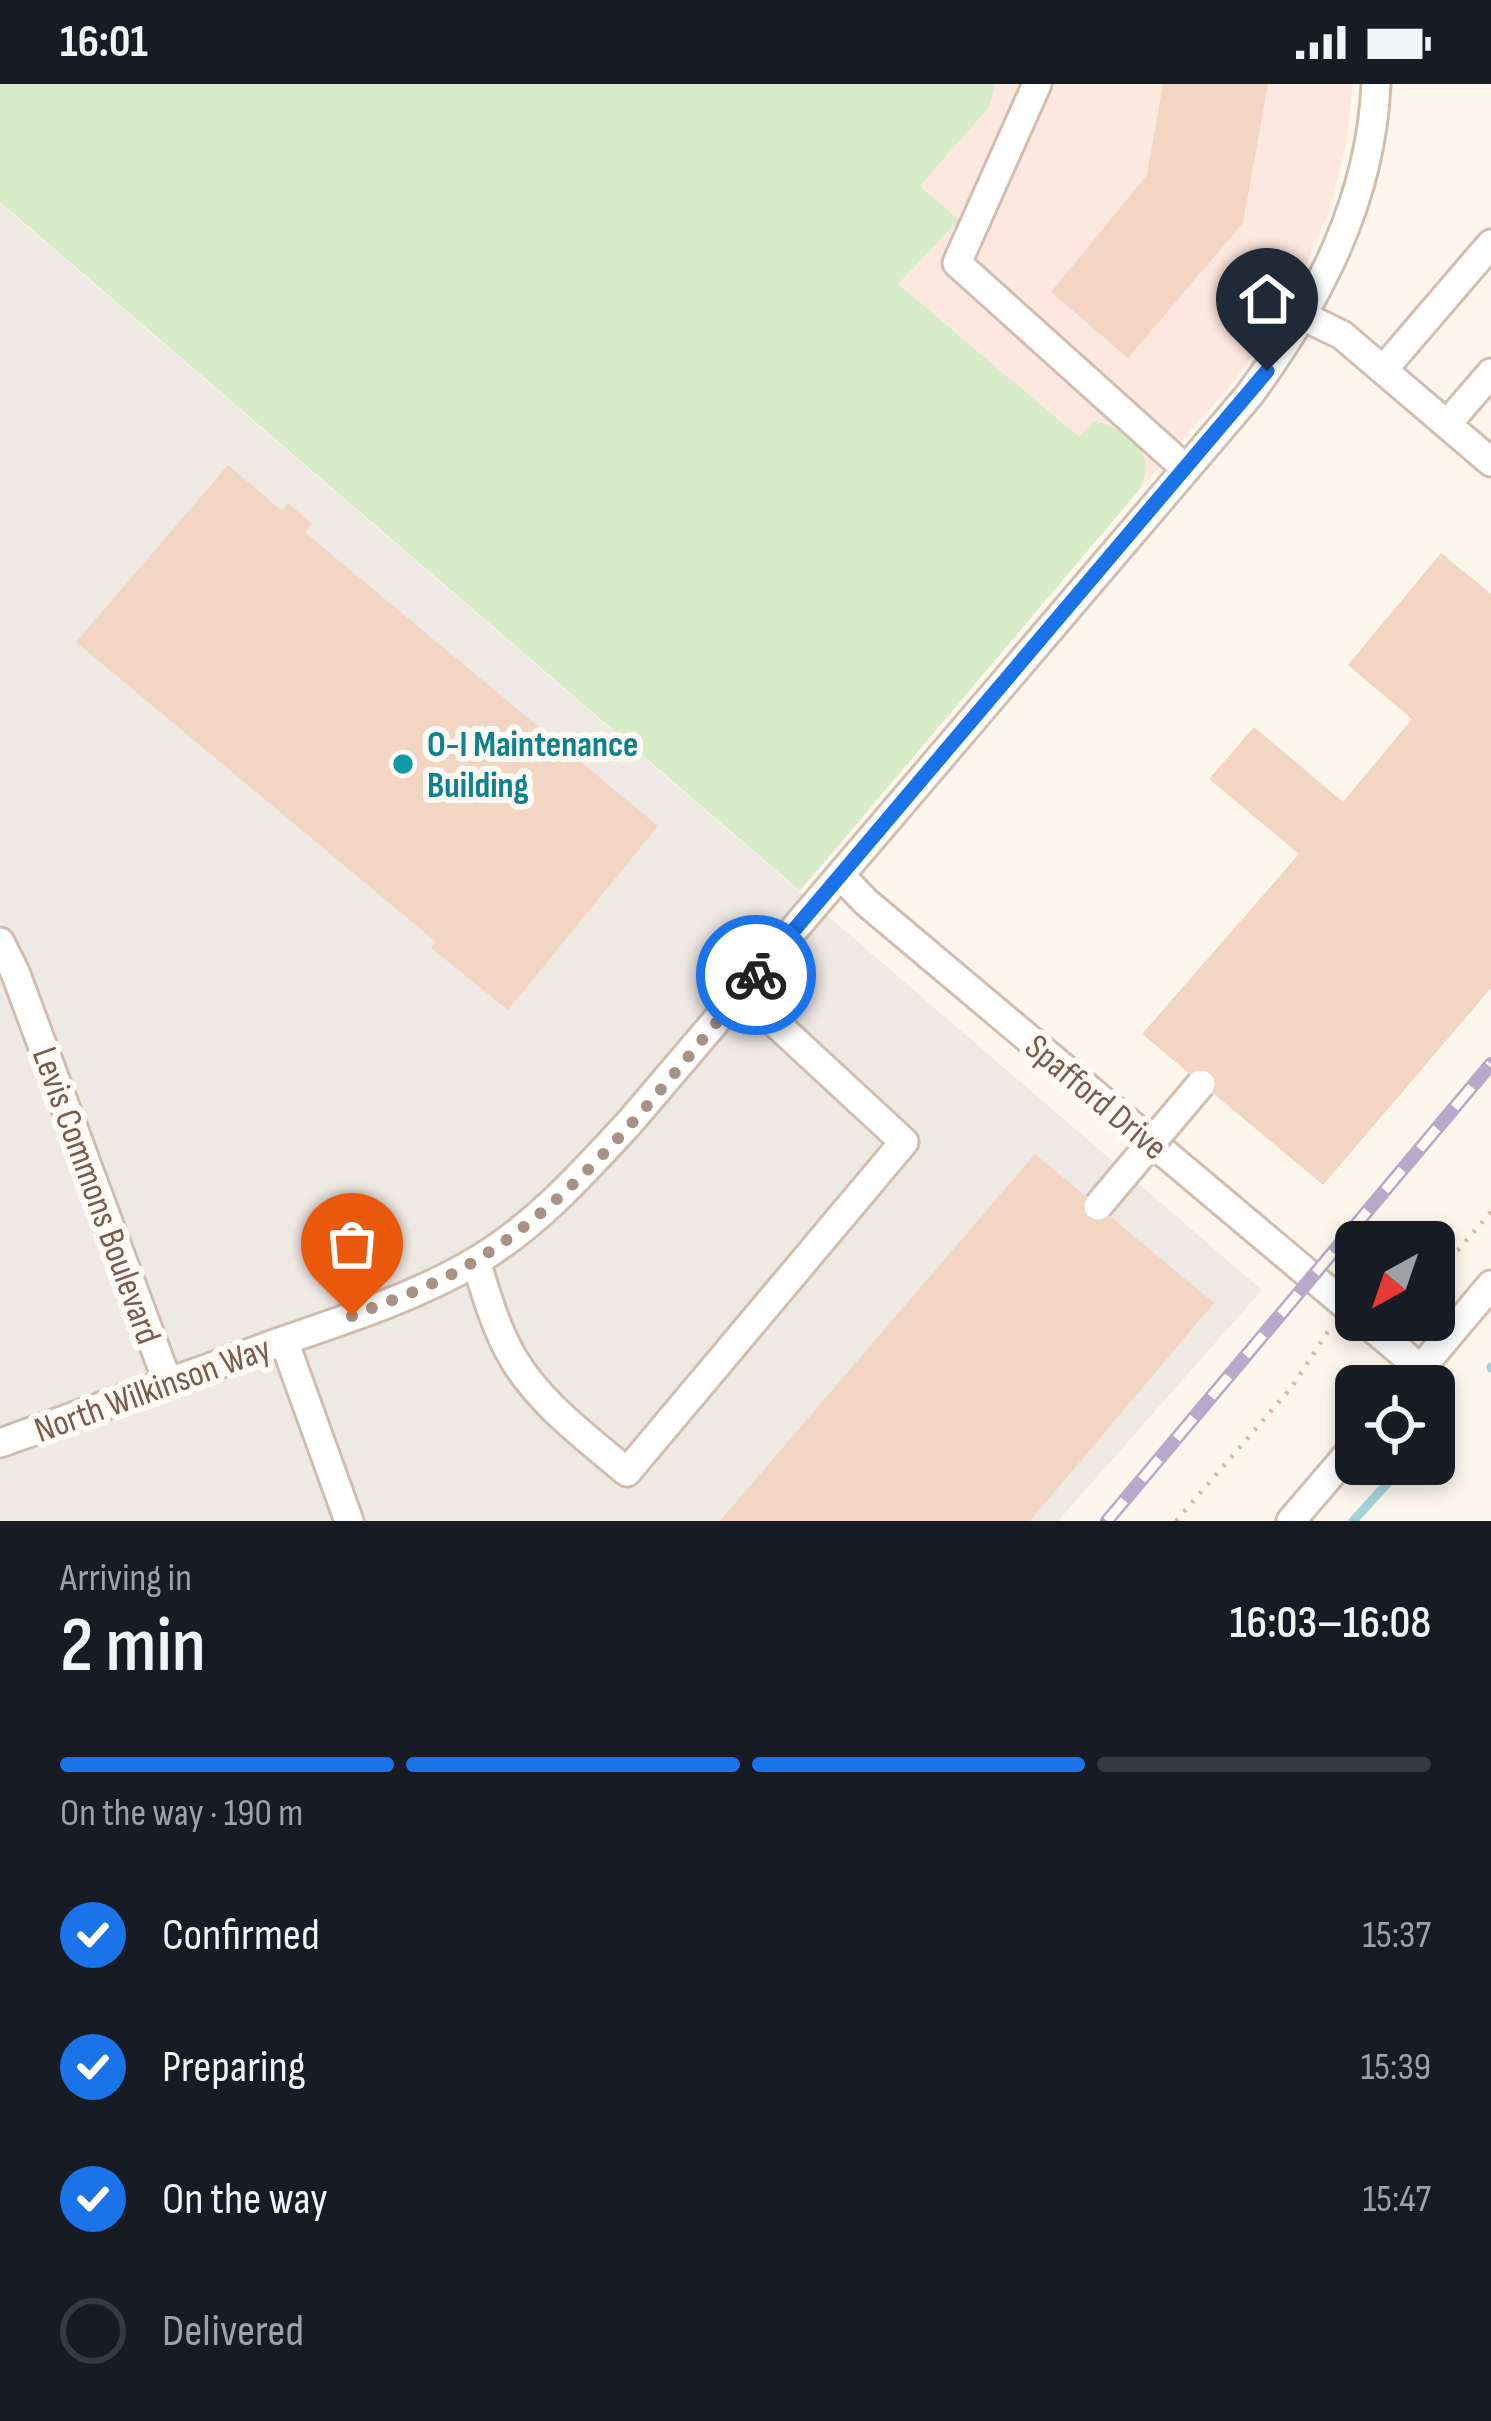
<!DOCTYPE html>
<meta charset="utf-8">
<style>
:root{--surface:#171b24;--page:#20242c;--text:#f1f3f6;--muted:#9ea1a6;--line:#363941;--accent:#1a73e8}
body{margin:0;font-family:"Sofia Sans Condensed",sans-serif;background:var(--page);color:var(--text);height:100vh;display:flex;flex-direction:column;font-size:45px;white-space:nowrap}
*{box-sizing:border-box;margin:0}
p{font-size:39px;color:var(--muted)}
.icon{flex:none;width:66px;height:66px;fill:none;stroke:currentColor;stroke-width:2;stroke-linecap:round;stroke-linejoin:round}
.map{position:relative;height:1437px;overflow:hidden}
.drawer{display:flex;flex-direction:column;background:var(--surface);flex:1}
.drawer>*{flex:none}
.needle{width:78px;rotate:220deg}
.tools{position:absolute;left:1335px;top:1137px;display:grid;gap:24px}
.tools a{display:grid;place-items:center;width:120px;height:120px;border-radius:18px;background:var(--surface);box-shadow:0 6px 18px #0003;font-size:60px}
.pin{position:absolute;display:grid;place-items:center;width:102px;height:102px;color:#fff;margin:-123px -51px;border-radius:50% 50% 50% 0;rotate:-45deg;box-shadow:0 0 12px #0007}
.pin .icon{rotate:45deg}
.courier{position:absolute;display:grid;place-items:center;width:120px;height:120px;margin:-60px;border:9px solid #1a73e8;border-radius:50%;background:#fff;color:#222;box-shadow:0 3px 15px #0007}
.overview em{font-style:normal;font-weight:600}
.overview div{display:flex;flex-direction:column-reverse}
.overview{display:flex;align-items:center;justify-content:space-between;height:204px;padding:0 60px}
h1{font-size:78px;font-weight:600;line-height:90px}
.bar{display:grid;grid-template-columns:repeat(4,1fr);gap:18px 12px;align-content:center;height:144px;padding:0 60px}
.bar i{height:15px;border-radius:9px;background:var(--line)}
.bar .selected{background:var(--accent)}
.bar p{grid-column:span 4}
ol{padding:0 60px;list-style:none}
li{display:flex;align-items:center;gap:36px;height:132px}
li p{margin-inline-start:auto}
li .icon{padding:12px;border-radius:50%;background:var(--accent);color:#fff;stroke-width:4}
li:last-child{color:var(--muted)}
li i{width:66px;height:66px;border:6px solid var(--line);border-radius:50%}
.status{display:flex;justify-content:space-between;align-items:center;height:84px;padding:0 60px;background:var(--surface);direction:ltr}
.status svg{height:33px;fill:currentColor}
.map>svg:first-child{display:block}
</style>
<div class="status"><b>16:01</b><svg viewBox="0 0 49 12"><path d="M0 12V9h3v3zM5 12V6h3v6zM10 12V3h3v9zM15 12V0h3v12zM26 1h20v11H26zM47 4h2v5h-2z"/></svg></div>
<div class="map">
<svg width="1491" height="1437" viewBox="0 0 1491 1437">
<rect width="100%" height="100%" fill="#fdf6ec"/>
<path fill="#fde8e0" d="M910,0h443l-7,60 -16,65 -39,91 -23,36 -34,45 -94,108 -332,-281z"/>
<path fill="#efe9e4" d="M0,119l1262,1087 -204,231h-1058z"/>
<path fill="#d8ecc9" d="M0,0h995l-5,22 -70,80 39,34 -61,64 181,153 14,-16c21,2 53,24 53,47 0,6 -4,15 -6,21l-340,402 -800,-689z"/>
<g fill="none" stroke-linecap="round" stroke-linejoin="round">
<path stroke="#a5d3da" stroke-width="9" d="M1491,1284v-1
M1434,1347l14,-17
M1353,1437l52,-57"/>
</g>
<path fill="#f3d5c3" d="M1163,0h105l-25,139 -115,135 -77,-66 96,-117z
M228,381l54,46 6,-8 24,21 -6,7 2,4 350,291 -150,184 -77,-62 5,-6 -360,-300z
M1441,469l50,41v394l-168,197 -181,-151 157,-180 -90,-75 45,-52 89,75 69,-83 -64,-54z
M1035,1070l179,149 -184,218h-310z"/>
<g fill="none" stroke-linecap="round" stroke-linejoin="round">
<g stroke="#d1beb0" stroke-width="33">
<path id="minor" d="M1037,0l-80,179 229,206
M1303,232l39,19 149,127
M1383,286l108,-126
M1447,340l44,-51
M841,792l25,26 490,412
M0,858l15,30 153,411
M476,1177c10,33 20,68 37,97 27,46 74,80 114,114l277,-330 -162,-150
M1363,1236l58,49
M284,1257l65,180
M1406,1302l85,-101
M0,1359c93,-33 185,-66 277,-100 66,-23 136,-45 196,-80 62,-36 109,-89 157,-141l620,-728c68,-93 121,-193 126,-310
M1291,1437l65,-76"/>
</g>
<path stroke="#d9b8a5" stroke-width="4.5" stroke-dasharray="3 9" stroke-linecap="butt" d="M1434,1172l24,-6 33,-38
M1176,1437l115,-133 38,-58"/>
<use href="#minor" stroke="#fff" stroke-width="27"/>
<g stroke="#b9a8c9" stroke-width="14">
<path id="rail" d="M1107,1437l384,-457"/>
</g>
<use href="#rail" stroke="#fffaf3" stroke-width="9" stroke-dasharray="27" stroke-linecap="butt"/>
<g stroke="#d1beb0" stroke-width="33" stroke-linecap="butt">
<path id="minor-bridge" d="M1098,1122l103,-122"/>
</g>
<use href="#minor-bridge" stroke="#fff" stroke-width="27"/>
</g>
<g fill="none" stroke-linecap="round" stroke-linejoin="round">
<path stroke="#a89285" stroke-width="12" stroke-dasharray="0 21.6" d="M352,1232c42,-17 87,-32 126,-57 111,-69 194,-185 278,-284"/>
<path stroke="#1a73e8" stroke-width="15" d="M756,891l511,-604"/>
</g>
<circle fill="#0f9aa8" stroke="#fffaf3" stroke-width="4.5" cx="403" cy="680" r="12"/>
<g text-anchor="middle" stroke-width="12" stroke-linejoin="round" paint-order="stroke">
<g font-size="36" font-weight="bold" fill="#0d838f" stroke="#fffaf3" text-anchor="start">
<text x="427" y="672">O-I Maintenance<tspan x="427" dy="41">Building</tspan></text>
</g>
<g font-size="36" fill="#7a5c4d" stroke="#fffaf3">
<text transform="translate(1097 1012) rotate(40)" y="13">Spafford Drive</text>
<text transform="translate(98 1111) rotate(70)" y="13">Levis Commons Boulevard</text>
<text transform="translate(152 1304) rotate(-20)" y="13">North Wilkinson Way</text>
</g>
</g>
</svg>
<div class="tools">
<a><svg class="needle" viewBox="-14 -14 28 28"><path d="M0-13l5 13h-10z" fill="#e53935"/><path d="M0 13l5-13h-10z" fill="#9ea1a6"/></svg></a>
<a><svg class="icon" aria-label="locate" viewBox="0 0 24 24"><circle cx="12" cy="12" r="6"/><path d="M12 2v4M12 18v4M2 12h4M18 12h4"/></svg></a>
</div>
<div class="pin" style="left:352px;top:1232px;background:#ea580c"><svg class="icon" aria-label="bag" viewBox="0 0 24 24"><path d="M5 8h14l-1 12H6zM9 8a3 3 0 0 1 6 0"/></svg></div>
<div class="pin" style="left:1267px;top:287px;background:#1f2937"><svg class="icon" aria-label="home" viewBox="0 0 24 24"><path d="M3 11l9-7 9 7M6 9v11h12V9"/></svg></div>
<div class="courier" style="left:756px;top:891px"><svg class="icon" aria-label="bike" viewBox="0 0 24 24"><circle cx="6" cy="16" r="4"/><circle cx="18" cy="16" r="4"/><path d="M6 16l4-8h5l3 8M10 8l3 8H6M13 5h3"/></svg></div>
</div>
<section class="drawer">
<div class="overview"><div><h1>2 min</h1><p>Arriving in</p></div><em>16:03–16:08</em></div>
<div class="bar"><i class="selected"></i><i class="selected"></i><i class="selected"></i><i></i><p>On the way · 190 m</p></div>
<ol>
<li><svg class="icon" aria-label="check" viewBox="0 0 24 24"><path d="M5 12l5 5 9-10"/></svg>Confirmed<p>15:37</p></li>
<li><svg class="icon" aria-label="check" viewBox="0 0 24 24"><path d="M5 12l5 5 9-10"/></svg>Preparing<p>15:39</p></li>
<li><svg class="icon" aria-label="check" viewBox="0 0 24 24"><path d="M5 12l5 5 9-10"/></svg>On the way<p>15:47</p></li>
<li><i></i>Delivered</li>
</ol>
</section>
